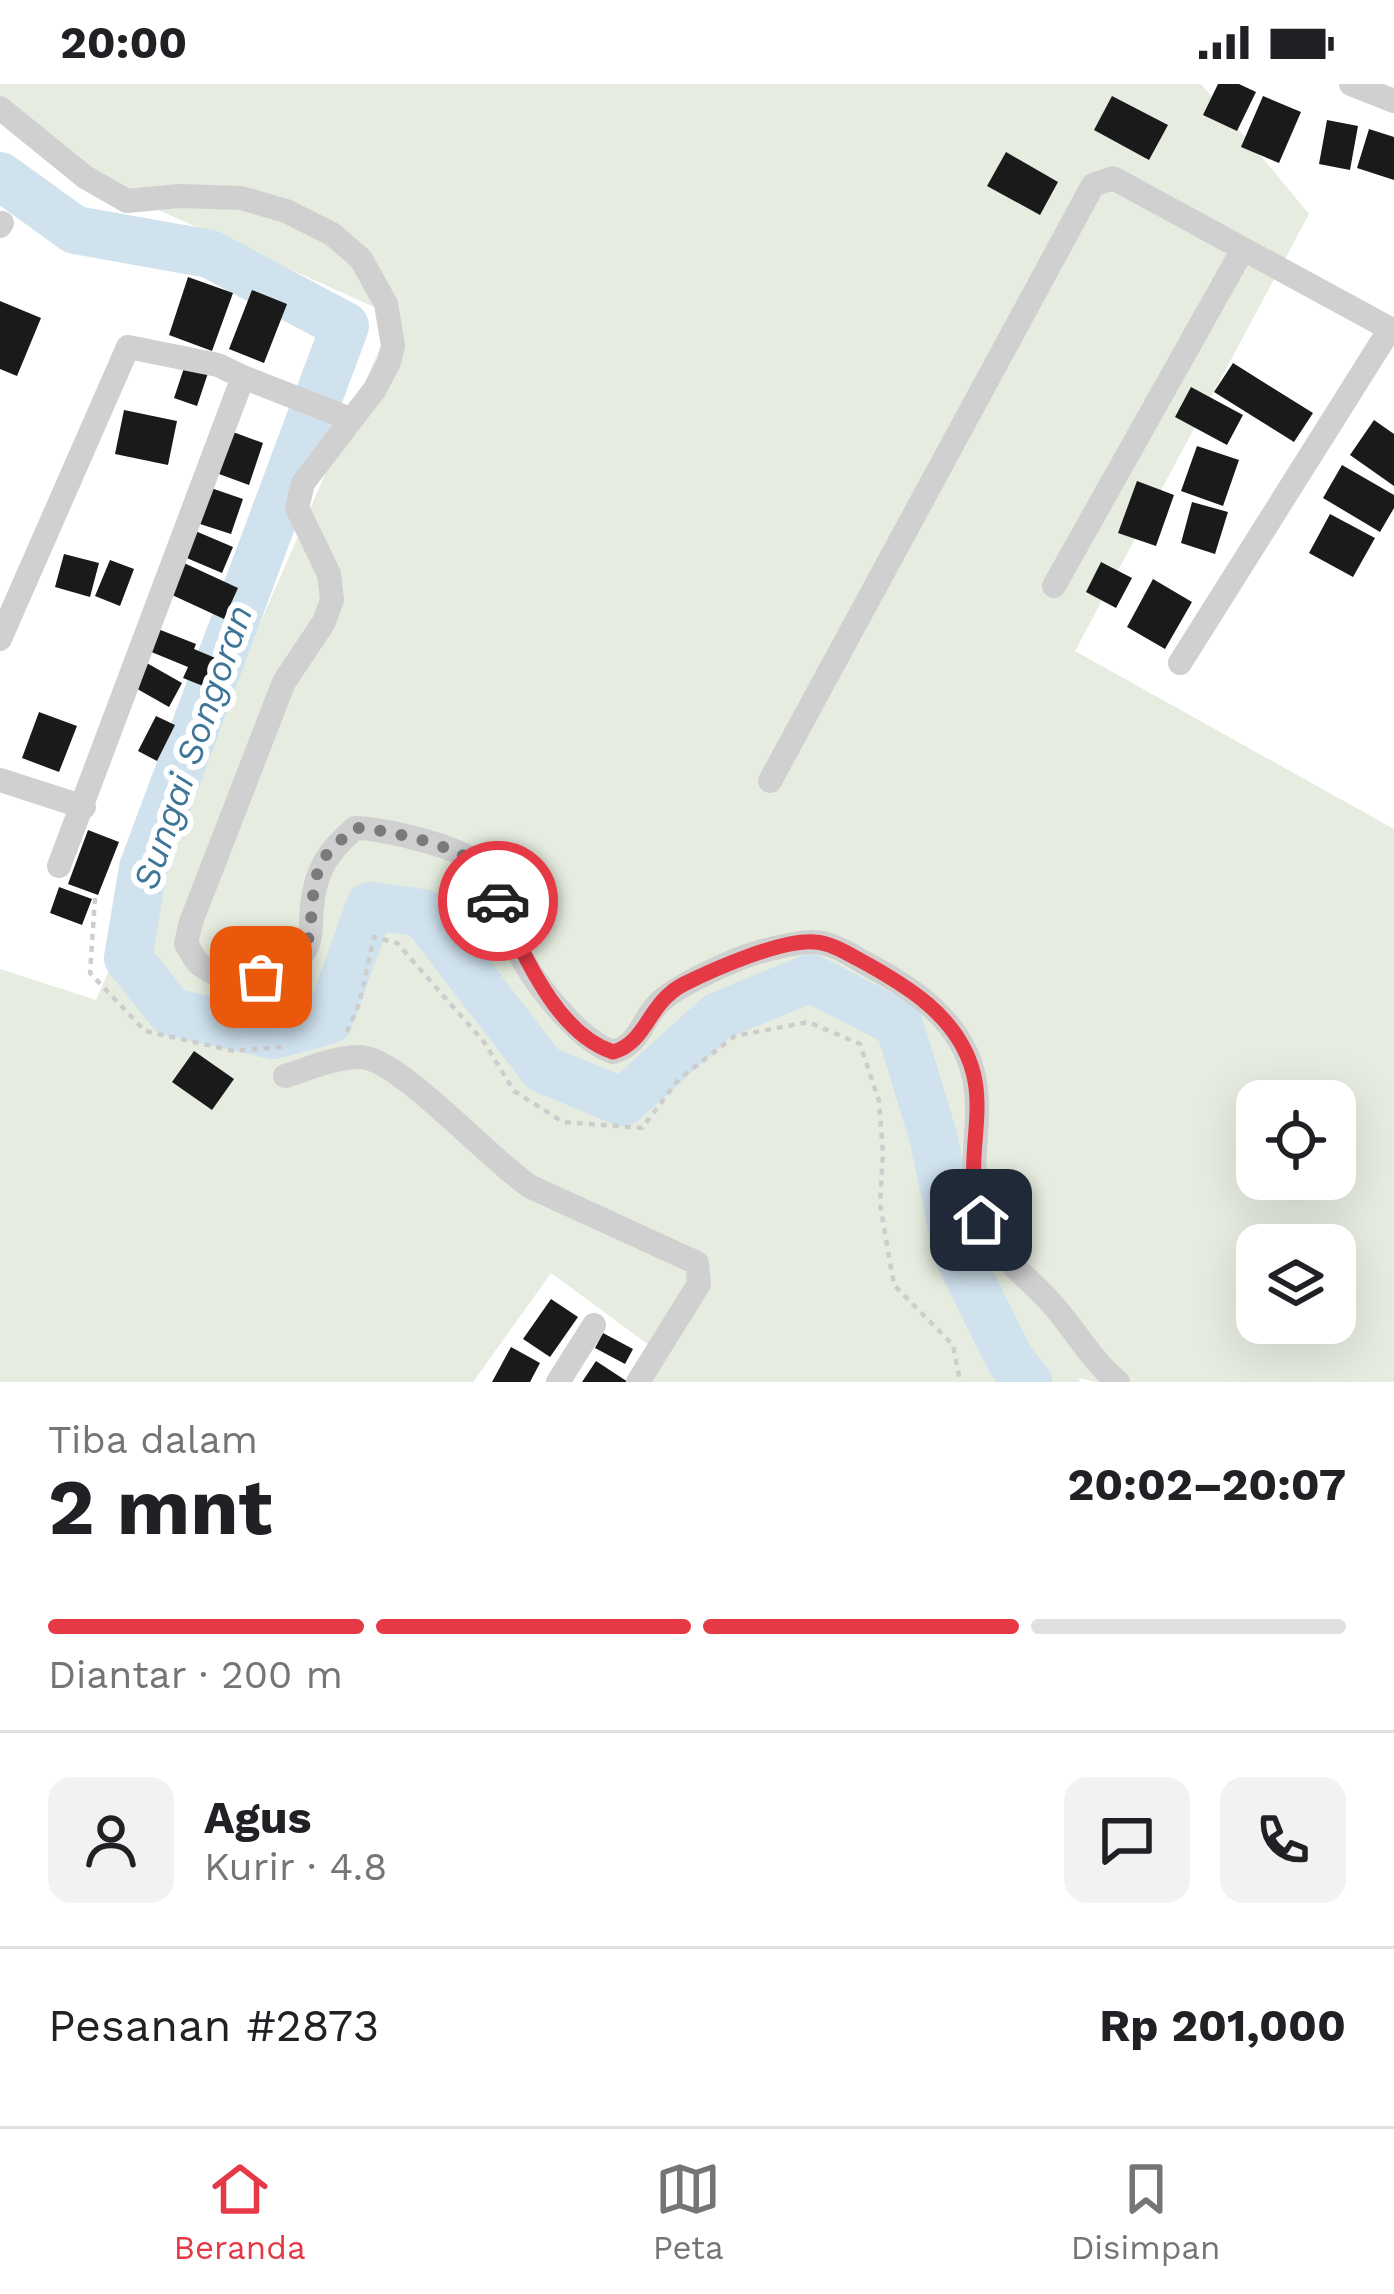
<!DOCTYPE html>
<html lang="id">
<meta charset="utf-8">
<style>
:root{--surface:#fff;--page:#f2f2f2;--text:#202124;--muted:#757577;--line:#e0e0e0;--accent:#e63946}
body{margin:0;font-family:"Work Sans",sans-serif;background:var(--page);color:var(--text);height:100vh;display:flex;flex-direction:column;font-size:45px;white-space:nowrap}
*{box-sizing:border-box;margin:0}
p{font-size:39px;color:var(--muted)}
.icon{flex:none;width:66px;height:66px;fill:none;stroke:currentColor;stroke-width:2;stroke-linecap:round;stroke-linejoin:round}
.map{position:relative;height:1298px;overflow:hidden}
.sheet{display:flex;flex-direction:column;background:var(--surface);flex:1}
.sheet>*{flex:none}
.fabs{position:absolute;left:1236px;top:996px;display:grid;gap:24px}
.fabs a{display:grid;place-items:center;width:120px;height:120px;border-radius:24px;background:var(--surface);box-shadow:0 12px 48px #0002;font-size:60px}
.pin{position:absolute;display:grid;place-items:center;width:102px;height:102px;color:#fff;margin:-51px;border-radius:24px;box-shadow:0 6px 18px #0006}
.courier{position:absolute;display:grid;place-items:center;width:120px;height:120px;margin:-60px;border:9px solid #e63946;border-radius:50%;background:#fff;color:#222;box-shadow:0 3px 15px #0007}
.headline em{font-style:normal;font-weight:700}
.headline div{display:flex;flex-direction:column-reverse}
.headline{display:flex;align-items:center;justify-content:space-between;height:204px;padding:0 48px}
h1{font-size:78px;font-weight:700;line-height:90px}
.bar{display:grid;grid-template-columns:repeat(4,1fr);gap:18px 12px;align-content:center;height:144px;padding:0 48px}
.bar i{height:15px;border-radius:9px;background:var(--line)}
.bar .current{background:var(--accent)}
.bar p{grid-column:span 4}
.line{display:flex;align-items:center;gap:30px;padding:0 48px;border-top:3px solid var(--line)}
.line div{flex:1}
.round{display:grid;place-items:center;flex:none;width:126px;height:126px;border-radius:24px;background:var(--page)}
.status{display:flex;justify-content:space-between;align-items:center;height:84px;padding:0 60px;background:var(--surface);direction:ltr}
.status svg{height:33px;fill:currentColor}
.menu{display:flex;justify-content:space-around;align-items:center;height:168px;border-top:3px solid var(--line);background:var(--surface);font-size:33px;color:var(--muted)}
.menu a{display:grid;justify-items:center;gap:6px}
.menu .current{color:var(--accent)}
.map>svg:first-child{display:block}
</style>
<div class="status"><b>20:00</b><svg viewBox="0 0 49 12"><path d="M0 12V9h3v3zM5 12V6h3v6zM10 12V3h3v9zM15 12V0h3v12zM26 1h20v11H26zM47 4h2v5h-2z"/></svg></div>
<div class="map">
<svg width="1394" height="1298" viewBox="0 0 1394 1298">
<rect width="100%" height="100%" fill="#fff"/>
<path fill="#e6ecdf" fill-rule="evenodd" d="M0,0h1201l108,130 -234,437 319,178v553h-299l-16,-4 1,4h-445l18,-34 -102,-75 -78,109h-473v-413l96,31 298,-684 -300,-135 -94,-75zM1257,1017h78v78h-78zM1257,1161h78v78h-78z"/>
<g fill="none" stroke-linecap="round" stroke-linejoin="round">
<path stroke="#cfe2ee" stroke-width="8" d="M1003,1298l7,-22"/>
<path stroke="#cfe2ee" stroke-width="48" d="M0,92l75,54 135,24 135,72 -202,542 -15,90 43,54 103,23 55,-15 41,-114 53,7 120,156 80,33 95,-86 93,-38 88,46 34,112 25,119 52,105 18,22"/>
</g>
<path fill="#1a1a1a" d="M1218,0h21l17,8 -19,39 -34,-16z
M1112,12l56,29 -19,35 -55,-30z
M1263,12l38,16 -22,51 -38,-16z
M1327,36l31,6 -8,44 -31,-6z
M1369,45l25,8v43l-37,-12z
M1006,68l52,30 -18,33 -53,-29z
M188,193l45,16 -21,58 -43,-16z
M252,206l35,14 -23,59 -35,-14z
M0,217l41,17 -24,58 -17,-7z
M1233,279l80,50 -19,29 -80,-50z
M185,281l23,8 -11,33 -23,-8z
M1191,303l52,28 -16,30 -52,-28z
M124,326l53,11 -9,44 -53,-11z
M1374,336l20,14v52l-44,-31z
M233,348l30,11 -14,42 -30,-11z
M1197,362l42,14 -16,46 -42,-15z
M1342,381l52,30v13l-14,24 -57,-34z
M1137,397l37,14 -18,51 -38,-13z
M211,404l32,11 -12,35 -31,-10z
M1192,418l36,10 -13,42 -34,-11z
M1330,430l45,24 -22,39 -44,-24z
M193,446l40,17 -11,26 -40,-17z
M64,470l35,9 -9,34 -35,-10z
M110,476l24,9 -14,37 -25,-10z
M1101,478l31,16 -16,30 -30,-16z
M184,479l54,25 -14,31 -54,-25z
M1153,495l39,23 -27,47 -38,-22z
M158,545l38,15 -2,5 26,11 -12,28 -25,-10 5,-11 -39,-16z
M145,578l37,21 -13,24 -37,-21z
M39,628l38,14 -18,46 -37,-14z
M156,632l19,9 -18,36 -19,-10z
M88,746l31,12 -21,53 -30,-11z
M59,803l33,12 -10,26 -32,-12z
M194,967l40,28 -22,31 -40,-28z
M551,1215l27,18 -28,40 -27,-18z
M603,1249l30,16 -8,15 -30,-16z
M511,1263l29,16 -10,19h-38z
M596,1277l32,21h-46z"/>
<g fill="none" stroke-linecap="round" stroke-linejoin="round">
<path stroke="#cdcdcd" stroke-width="4.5" stroke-dasharray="6 6" stroke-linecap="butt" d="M95,814l-5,75 55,58 89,20 49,-4
M347,948l12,-28 15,-67 23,6 87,99 30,49 49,31 79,6 37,-49 56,-43 73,-14 52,22 19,57 4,52 -3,51 14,81 59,60 7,37"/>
<path stroke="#d0d0d0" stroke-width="24" d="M1351,0l43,17
M0,24l85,69 42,24 52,-5 62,2 45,13 46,23 29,25 25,45 7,42 -4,16 -14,27 -72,94 -6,25 32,66 3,26 -8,22 -40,60 -93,240 -5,22c5,7 9,18 16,22 29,20 82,17 102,-14 9,-14 6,-29 8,-45 3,-36 16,-56 43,-79 25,0 97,17 117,32 29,24 33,69 51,100 17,30 57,81 90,92 29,-8 28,-34 48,-51 19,-17 73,-42 98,-49 15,-4 37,-10 54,-10 17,0 35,11 50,20 48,25 99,58 111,115 10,47 -10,99 8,145 13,34 48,56 71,83 22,25 39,56 65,77
M0,142l2,-3
M243,293l107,42
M1054,502l188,-335
M0,555l128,-292 90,18 25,12 -184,489
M1180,579l210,-334
M0,696l84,27
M770,697l323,-596 20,-7 281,153
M285,992c23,-7 50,-19 74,-19 39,-1 132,105 172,130l166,76 2,21 -61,98
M558,1298l36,-57"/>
</g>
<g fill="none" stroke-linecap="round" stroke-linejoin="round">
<path stroke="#7a7a7a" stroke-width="12" stroke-dasharray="0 21.6" d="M261,893c66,-16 42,-55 57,-106 5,-18 23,-31 37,-43 26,0 98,17 118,34 12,10 19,25 25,39"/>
<path stroke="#e63946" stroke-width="15" d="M498,817c25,50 57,132 115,151 35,-10 34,-49 71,-68 30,-15 98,-45 131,-42 15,1 30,10 43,17 48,26 100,57 115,113 10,37 -2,74 1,111 1,12 5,25 7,37"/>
</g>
<g text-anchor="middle" stroke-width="12" stroke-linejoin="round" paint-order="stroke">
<g font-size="36" font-style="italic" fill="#3f7597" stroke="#fff">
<text transform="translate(192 663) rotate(-71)" y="13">Sungai Songoran</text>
</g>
</g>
</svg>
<div class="fabs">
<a><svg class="icon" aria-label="locate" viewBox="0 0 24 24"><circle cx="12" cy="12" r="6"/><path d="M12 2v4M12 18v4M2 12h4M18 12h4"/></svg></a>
<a><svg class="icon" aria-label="layers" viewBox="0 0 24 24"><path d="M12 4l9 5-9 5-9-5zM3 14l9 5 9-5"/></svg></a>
</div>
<div class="pin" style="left:261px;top:893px;background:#ea580c"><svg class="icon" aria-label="bag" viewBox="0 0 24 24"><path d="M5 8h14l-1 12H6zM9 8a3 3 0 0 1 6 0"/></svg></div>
<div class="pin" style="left:981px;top:1136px;background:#1f2937"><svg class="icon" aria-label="home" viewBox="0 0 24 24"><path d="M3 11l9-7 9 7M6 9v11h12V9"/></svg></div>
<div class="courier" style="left:498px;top:817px"><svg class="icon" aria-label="car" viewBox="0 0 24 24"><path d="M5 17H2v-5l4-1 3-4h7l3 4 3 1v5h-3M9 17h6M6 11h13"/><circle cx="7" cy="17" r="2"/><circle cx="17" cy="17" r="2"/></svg></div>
</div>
<section class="sheet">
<div class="headline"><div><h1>2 mnt</h1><p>Tiba dalam</p></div><em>20:02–20:07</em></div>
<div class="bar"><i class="current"></i><i class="current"></i><i class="current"></i><i></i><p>Diantar · 200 m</p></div>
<div class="line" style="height:216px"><a class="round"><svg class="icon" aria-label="person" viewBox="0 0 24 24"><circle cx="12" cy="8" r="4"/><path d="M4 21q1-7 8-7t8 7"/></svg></a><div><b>Agus</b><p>Kurir · 4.8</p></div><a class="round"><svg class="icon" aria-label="chat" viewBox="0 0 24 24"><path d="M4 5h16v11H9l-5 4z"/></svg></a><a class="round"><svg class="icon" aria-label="phone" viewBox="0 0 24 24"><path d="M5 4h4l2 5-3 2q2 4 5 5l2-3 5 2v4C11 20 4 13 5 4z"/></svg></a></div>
<div class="line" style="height:156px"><div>Pesanan #2873</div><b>Rp 201,000</b></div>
</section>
<nav class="menu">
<a class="current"><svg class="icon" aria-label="home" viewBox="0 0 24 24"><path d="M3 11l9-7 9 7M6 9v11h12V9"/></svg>Beranda</a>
<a><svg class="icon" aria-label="map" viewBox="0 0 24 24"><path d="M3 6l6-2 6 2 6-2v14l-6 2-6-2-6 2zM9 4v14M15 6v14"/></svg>Peta</a>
<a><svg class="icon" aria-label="saved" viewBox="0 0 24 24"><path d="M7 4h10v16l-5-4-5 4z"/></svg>Disimpan</a>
</nav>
